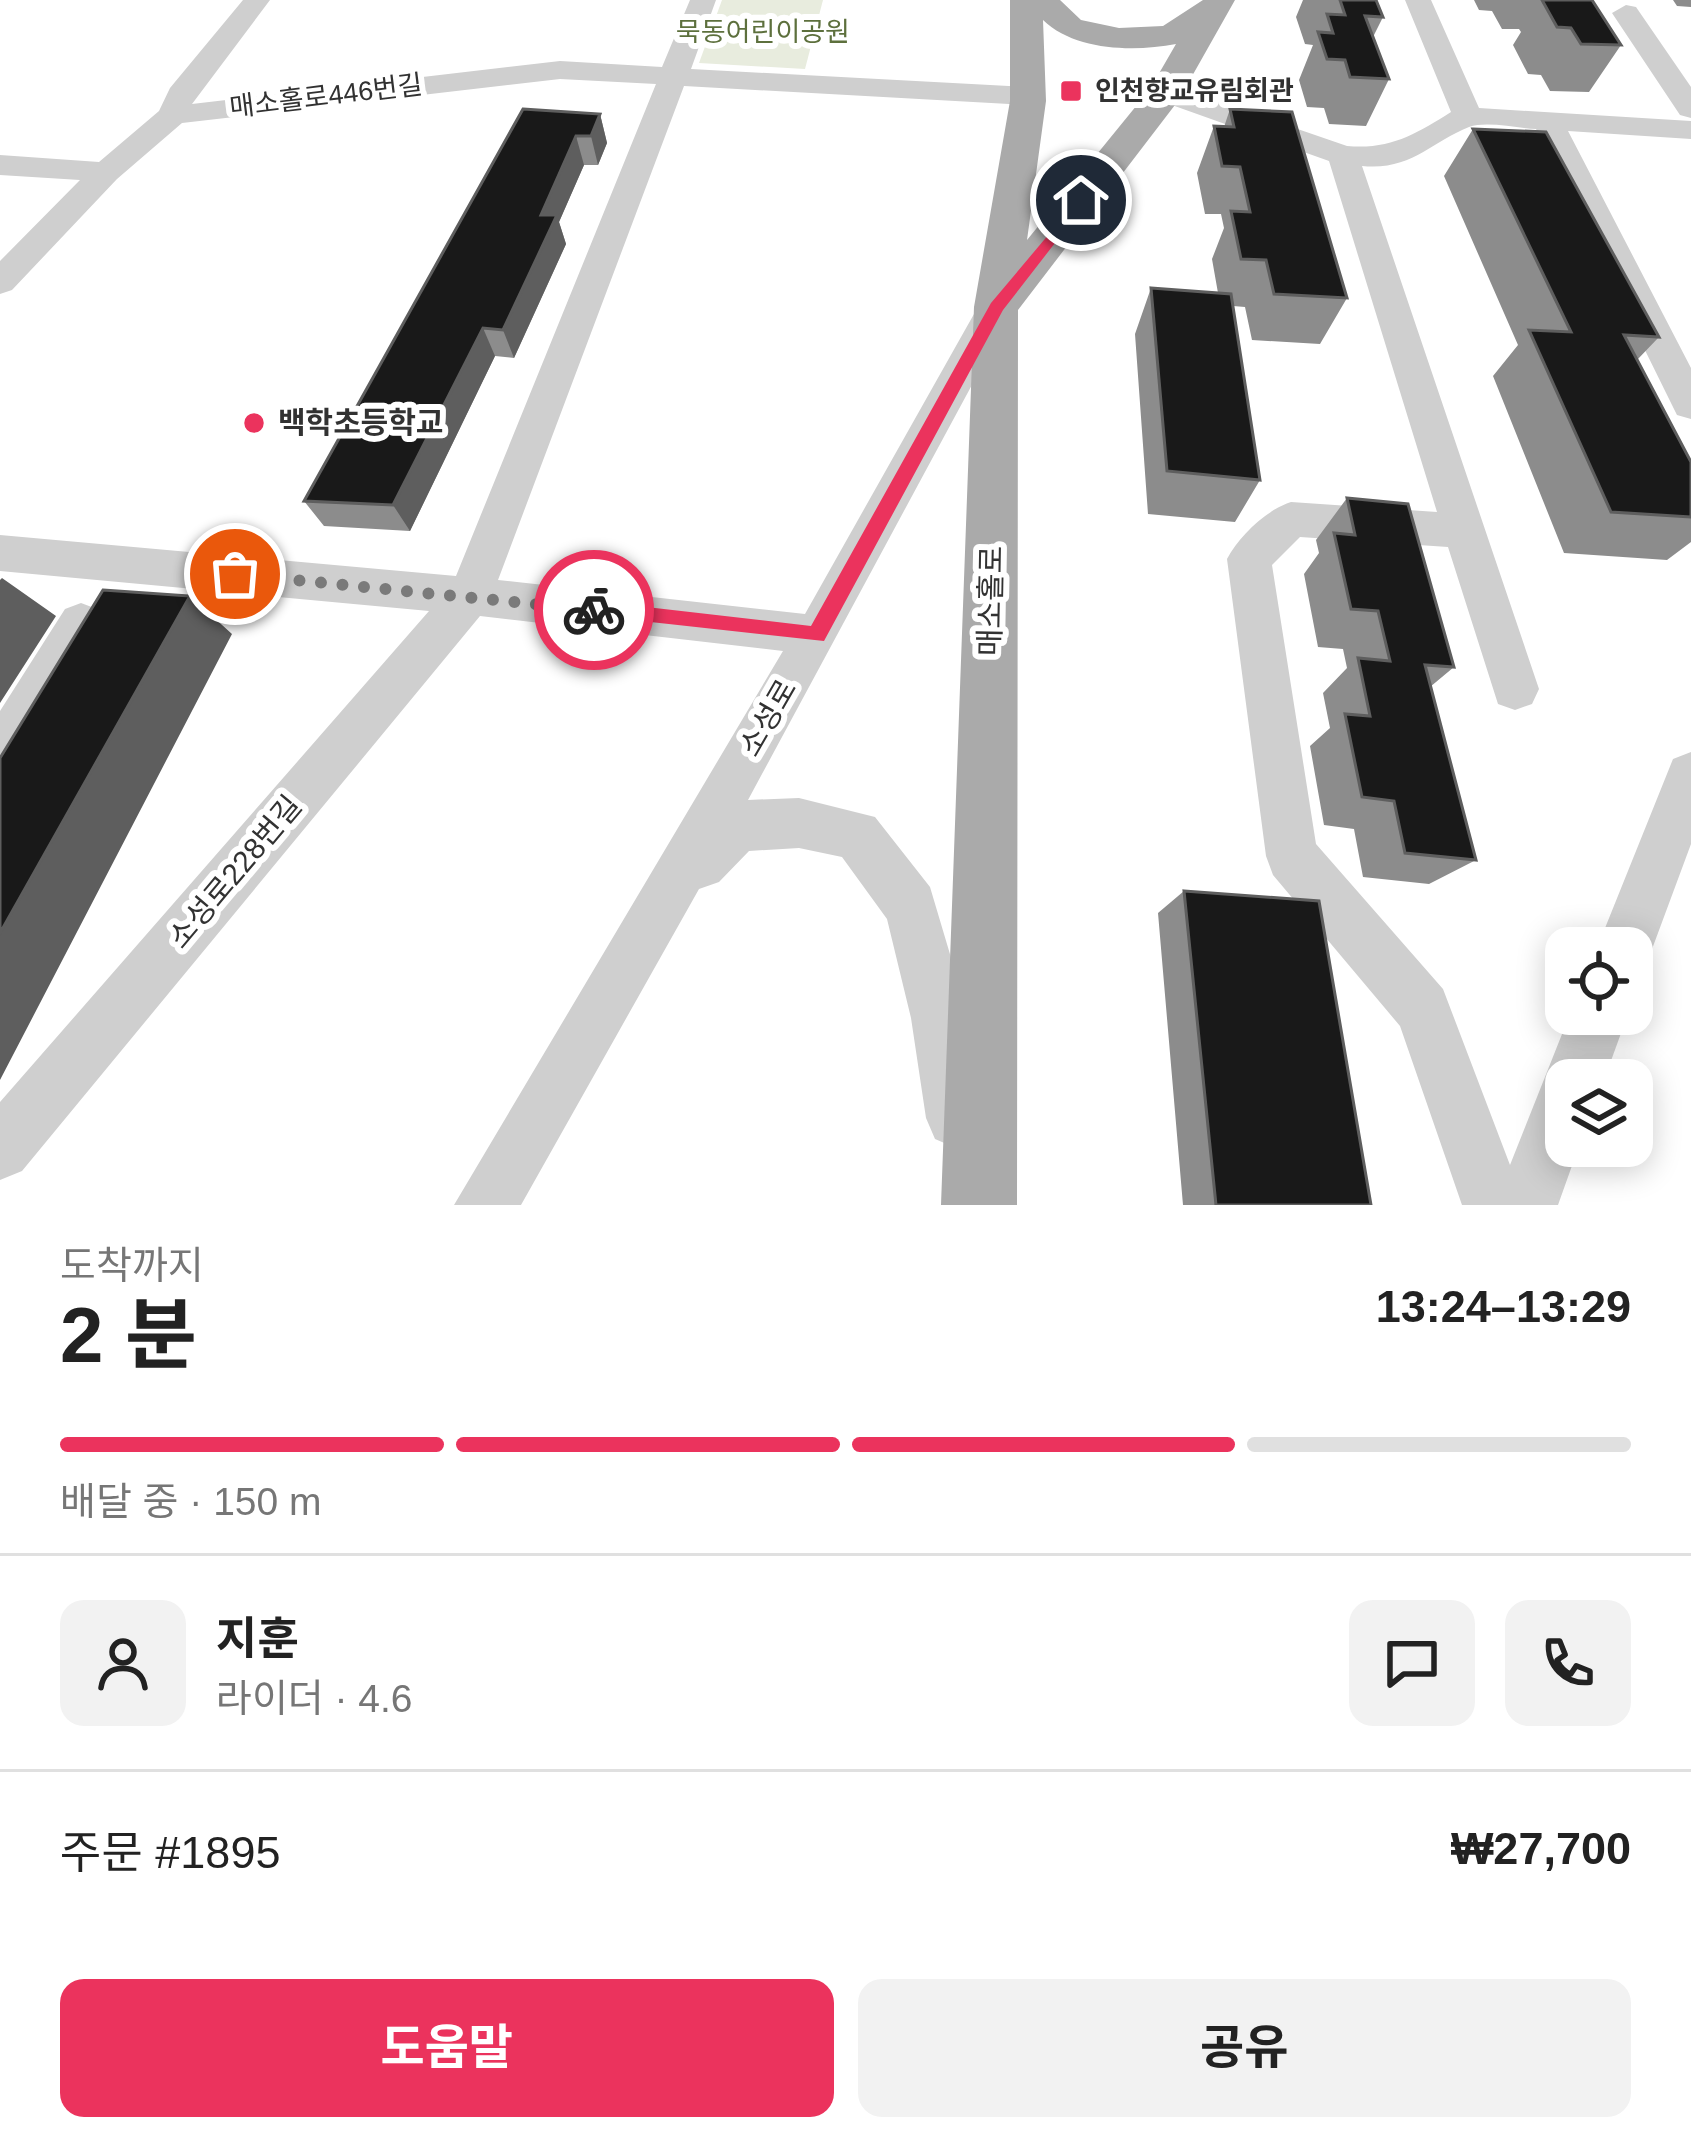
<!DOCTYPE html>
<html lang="ko">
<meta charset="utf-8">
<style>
:root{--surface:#fff;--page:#f2f2f2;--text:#222;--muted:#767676;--line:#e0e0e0;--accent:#eb335d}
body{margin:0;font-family:Arial,"Noto Sans KR",sans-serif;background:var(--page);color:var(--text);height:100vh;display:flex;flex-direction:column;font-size:45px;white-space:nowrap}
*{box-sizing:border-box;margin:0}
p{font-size:39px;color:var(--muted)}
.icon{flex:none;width:66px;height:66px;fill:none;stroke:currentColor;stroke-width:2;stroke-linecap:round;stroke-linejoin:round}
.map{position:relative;height:1205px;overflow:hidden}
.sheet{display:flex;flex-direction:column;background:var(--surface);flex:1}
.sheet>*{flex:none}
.tools{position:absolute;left:1545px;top:927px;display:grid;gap:24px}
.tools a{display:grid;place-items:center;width:108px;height:108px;border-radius:24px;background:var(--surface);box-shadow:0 6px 30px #0003;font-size:60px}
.pin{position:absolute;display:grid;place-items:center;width:102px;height:102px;color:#fff;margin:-51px;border:6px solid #fff;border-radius:50%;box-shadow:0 3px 12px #0007}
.courier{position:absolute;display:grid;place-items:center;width:120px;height:120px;margin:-60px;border:9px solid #eb335d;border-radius:50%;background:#fff;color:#222;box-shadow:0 3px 15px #0007}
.head em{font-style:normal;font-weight:700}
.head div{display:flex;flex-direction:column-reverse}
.head{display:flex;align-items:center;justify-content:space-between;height:204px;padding:0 60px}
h1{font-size:78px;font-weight:700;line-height:90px}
.bar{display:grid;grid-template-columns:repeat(4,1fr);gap:18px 12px;align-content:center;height:144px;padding:0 60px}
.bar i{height:15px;border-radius:9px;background:var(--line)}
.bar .selected{background:var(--accent)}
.bar p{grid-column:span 4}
.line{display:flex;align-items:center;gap:30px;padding:0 60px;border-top:3px solid var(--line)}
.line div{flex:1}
.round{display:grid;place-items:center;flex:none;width:126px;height:126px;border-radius:24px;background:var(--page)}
.cta{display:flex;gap:24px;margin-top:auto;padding:24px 60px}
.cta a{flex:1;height:138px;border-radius:24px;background:var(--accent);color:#fff;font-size:48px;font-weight:700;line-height:138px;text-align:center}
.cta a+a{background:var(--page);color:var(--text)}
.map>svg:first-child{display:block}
</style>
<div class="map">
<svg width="1691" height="1205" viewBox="0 0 1691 1205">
<rect width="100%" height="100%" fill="#fff"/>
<path fill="#e8ecde" d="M722,0h101l-18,69 -106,-6z"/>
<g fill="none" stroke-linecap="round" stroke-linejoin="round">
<path fill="#cfcfcf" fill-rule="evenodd" d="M243,0h27l-78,104 368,-43 102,6 28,-67h26l-25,69 336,18 15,9 -15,9 -343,-19 -186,494 307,34 178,-316h26l5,9 -266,493 51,-2 76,19 55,70 39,131 17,100 -9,21 -21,9 -21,-9 -9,-21 -15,-100 -24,-99 -45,-62 -43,-9 -50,3 -30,31 -20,7 -178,316h-67l329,-554 -303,-35 -458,555 -22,9v-78l429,-491 -429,-40v-36l456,41 200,-492 -96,-5 -378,44 -65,56 -105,111 -12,4v-33l80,-81 -80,-5v-20l99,7 60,-51 11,-23z
M1405,0h26l48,108 212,13v18l-123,-8 123,237v51l-14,-4 -5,-10 -136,-276c-19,-1 -50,-8 -67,-2 -38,15 -58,44 -107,39l177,523 -7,15 -17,6 -17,-6 -50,-157 -148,-10 -28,28 44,279 127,145 67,176 60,-151h58l-24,66h-38v66h13l-21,59h-96l-62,-179 -127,-151 -7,-19 -39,-297c12,-23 39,-49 64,-57l146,10 -108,-351 -174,-62 -5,-6 15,-9 10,3 172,59c43,4 69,-12 104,-34z
M1626,5l10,2 55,80v31l-11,-3 -68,-102z
M81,603l16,6 7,14 -86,148 -18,7v-67l65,-102z
M1691,752v92l-46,124 -13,5v-25h-35l76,-189z"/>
<path fill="#aaa" fill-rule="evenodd" d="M1010,0h50l21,20 38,8 44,-2 40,-26h32l-57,101 -160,209 -1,895h-76l33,-898 36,-206zM1043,20c32,31 91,32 133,24l-26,45 -123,151 19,-139z"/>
</g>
<path fill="#8c8c8c" d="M1303,0h73l7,17 -10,20 16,42 -23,47 -37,-2 -5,-16 -17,-1 -8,-27 14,-35 -8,-1 -9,-27z
M1474,0h118l29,45 -32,47 -39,-1 -9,-16 -13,-1 -15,-29 8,-13 -2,-3h-17l-10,-18 -13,-1z
M1673,0h18v7l-14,-1z
M523,109l77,5 7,29 -9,22h-14l-25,57 7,22 -52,114 -19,-2 -85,175 -86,-5 -20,-25z
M1230,109l117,189 -27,46 -68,-4 -7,-33 -12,-1 27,174 -25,42 -87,-8 -13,-180 16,-46 67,5 -6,-34 12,-31 -3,-14h-16l-8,-41 17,-47 10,1z
M1473,129l186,208 -22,23 54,102v80l-24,18 -103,-7 -71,-177 25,-31 -74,-169z
M1347,498l107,169 -24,20 46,173 -47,24 -66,-7 -9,-48 -30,-4 -14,-79 20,-18 -7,-35 24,-25 -4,-19 -25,-2 -14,-73 15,-21 -3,-13z
M1184,891l187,314h-188l-25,-292z"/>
<path fill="#5e5e5e" d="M600,114l7,29 -9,22 -7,-29z
M576,136l8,29 -25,57 7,22 -52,114 -11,-28 38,-115z
M483,328l12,28 -85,175 -17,-26z
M2,578l54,38 -56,87v-123z
M190,596l42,38 -232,446v-147z"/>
<path fill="#191919" stroke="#5e5e5e" stroke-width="3" d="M1340,0h36l7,17 -18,-1 24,63 -39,-2 -5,-17 -18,-1 -9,-27 15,1 -6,-19 18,1z
M1542,0h50l29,45 -40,-1 -10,-16 -14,-1z
M523,109l77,5 -9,22h-15l-35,79h16l-54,115 -20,-2 -90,177 -89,-4z
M1230,109l62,3 55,186 -73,-4 -8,-34 -25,-1 -10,-48 19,1 -10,-45 -18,-1 -8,-40 20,1z
M1473,129l73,3 113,205 -35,-2 67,127v55l-80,-5 -82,-182 42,2z
M1151,288l80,6 29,186 -93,-9z
M1347,498l61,6 46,163 -29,-2 51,195 -71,-7 -11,-52 -32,-4 -17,-83 25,2 -12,-58 32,3 -12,-50 -27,-2 -17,-76 21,2z
M103,590l87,6 -190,337v-175z
M1184,891l135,10 52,304h-155z"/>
<path fill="#eb335d" d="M1081,196l5,7 -83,107 -179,331 -237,-26 -3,-5 10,-9 217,25 180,-323z"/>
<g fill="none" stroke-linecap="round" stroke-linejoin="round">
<path stroke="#7a7a7a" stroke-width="12" stroke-dasharray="0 21.6" d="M235,574l359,36"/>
</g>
<g fill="#eb335d" stroke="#fff" stroke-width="4.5">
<rect x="1059" y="79" width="24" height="24" rx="6"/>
<circle cx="254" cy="423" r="12"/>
</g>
<g text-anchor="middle" stroke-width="12" stroke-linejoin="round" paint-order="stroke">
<g font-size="27" fill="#5d703d" stroke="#fff">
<text x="763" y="41">묵동어린이공원</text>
</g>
<g font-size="27" font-weight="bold" fill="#323232" stroke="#fff" text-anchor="start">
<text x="1095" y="100">인천향교유림회관</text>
</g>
<g font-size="27" fill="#323232" stroke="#fff">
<text transform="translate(326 96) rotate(-7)" y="9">매소홀로446번길</text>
</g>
<g font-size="30" font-weight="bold" fill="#323232" stroke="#fff" text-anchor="start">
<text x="278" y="433">백학초등학교</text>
</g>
<g font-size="30" fill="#323232" stroke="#fff">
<text transform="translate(991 601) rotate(-89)" y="10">매소홀로</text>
<text transform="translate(768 718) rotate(-60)" y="10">소성로</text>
<text transform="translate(235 872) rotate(-50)" y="10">소성로228번길</text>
</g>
</g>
</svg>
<div class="tools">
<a><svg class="icon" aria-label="locate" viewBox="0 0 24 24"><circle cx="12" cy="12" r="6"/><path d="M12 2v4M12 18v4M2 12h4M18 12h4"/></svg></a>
<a><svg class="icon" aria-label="layers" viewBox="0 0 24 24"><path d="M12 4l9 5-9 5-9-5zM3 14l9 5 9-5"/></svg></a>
</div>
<div class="pin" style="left:235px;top:574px;background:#ea580c"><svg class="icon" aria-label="bag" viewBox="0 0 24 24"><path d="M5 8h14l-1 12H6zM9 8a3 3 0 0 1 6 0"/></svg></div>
<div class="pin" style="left:1081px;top:200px;background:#1f2937"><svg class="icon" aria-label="home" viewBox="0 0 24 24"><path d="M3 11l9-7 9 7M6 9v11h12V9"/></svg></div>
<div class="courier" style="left:594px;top:610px"><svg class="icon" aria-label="bike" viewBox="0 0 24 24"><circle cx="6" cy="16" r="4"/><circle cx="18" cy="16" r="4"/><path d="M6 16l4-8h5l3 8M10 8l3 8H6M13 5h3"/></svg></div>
</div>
<section class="sheet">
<div class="head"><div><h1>2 분</h1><p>도착까지</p></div><em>13:24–13:29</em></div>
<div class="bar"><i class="selected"></i><i class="selected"></i><i class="selected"></i><i></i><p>배달 중 · 150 m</p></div>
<div class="line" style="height:216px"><a class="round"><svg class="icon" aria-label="person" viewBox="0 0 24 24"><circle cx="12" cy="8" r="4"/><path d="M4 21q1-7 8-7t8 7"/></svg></a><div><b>지훈</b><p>라이더 · 4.6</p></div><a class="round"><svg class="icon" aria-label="chat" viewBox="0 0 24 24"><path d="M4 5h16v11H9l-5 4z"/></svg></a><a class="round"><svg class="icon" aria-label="phone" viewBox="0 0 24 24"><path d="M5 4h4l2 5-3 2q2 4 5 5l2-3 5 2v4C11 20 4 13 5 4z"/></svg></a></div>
<div class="line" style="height:156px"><div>주문 #1895</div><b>₩27,700</b></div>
<div class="cta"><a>도움말</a><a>공유</a></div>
</section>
